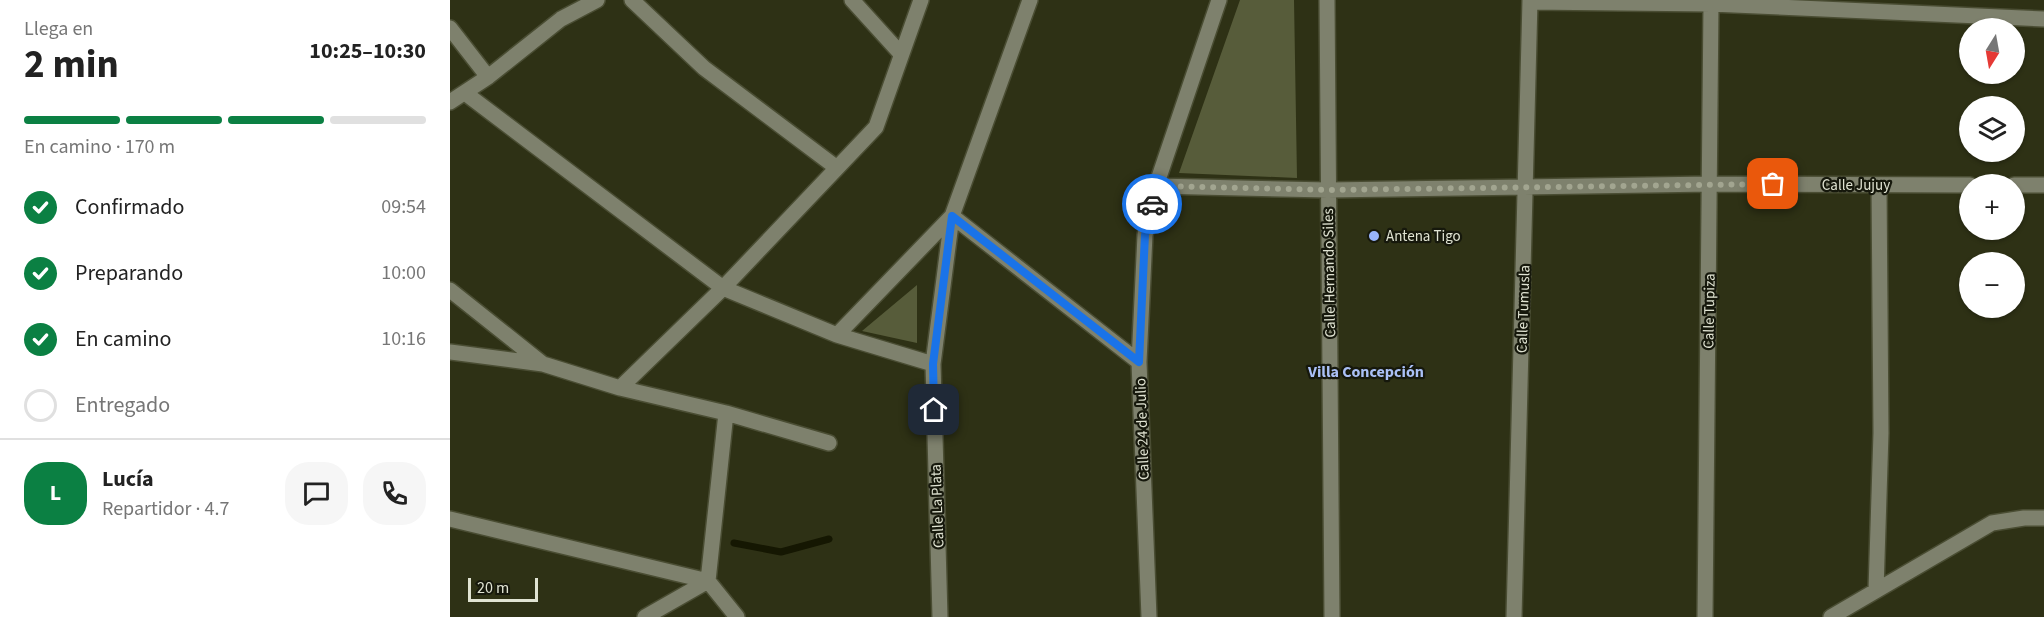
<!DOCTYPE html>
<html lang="es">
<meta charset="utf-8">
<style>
:root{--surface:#fff;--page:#f6f6f6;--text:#222;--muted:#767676;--line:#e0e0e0;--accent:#0b8043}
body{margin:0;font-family:"Source Sans 3",sans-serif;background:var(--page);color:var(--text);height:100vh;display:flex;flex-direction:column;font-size:22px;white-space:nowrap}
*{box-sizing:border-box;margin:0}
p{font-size:20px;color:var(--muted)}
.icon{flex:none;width:33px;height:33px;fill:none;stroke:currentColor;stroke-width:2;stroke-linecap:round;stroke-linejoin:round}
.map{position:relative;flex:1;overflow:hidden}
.panel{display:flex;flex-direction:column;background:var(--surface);width:450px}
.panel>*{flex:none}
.needle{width:39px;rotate:191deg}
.controls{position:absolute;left:1509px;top:18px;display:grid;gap:12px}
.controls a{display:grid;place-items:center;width:66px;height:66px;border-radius:50%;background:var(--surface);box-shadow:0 2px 4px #0004;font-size:30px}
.scale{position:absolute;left:18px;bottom:15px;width:70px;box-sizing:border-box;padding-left:6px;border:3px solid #e0e3d2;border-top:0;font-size:16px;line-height:21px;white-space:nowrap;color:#e0e3d2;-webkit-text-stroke:4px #16180c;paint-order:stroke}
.pin{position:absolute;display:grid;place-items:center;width:51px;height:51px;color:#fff;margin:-26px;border-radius:12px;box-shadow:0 3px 9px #0006}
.courier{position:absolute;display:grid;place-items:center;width:60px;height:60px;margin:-30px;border:4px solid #1a73e8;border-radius:50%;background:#fff;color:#222;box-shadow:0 2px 8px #0007}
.headline em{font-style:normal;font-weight:700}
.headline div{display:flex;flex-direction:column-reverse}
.headline{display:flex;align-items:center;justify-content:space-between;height:102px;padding:0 24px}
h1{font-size:39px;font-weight:700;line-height:45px}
.bar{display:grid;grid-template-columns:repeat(4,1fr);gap:9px 6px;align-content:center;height:72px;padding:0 24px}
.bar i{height:8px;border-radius:4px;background:var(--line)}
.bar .on{background:var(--accent)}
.bar p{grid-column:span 4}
.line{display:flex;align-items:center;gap:15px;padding:0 24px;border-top:2px solid var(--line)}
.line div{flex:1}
.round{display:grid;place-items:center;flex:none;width:63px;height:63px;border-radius:24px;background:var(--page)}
ol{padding:0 24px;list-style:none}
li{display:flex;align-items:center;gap:18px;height:66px}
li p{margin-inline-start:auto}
li .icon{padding:6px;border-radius:50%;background:var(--accent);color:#fff;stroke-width:4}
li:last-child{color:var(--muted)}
li i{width:33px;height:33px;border:3px solid var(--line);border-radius:50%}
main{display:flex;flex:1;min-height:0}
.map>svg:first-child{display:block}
</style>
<main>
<section class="panel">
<div class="headline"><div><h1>2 min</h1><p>Llega en</p></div><em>10:25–10:30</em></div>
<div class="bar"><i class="on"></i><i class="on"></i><i class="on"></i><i></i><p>En camino · 170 m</p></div>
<ol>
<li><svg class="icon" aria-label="check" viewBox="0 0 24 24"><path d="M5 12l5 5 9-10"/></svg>Confirmado<p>09:54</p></li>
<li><svg class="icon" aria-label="check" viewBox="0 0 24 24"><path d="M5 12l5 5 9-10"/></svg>Preparando<p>10:00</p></li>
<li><svg class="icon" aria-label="check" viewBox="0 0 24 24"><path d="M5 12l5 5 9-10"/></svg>En camino<p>10:16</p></li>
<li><i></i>Entregado</li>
</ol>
<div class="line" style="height:108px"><b class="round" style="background:var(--accent);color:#fff">L</b><div><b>Lucía</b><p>Repartidor · 4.7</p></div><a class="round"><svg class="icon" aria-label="chat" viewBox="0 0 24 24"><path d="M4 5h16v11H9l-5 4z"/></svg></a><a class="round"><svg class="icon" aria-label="phone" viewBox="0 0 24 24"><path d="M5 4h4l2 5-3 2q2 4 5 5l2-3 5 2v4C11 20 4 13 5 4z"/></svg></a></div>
</section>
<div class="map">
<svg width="1594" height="617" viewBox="0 0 1594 617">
<rect width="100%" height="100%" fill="#2e3115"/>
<path fill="#575c3a" d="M790,0h54l3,178 -118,-5z
M467,285v58l-55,-12z"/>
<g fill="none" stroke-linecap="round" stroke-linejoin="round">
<path stroke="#151702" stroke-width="7" d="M284,543l47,9 48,-13"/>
<g stroke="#4a4d33" stroke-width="18">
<path id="minor" d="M182,0l72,68 133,100
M402,0l49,54
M877,0l5,617
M1080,2l181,2 333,15
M0,28l38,49
M15,93l258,195 114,47 115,-119 78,-216
M0,102l38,-25 73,-58 36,-19
M1564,185h30
M706,186l172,4 382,-6 260,1
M502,216l187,146
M0,290l93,74
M387,335l96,29
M0,352l93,12 77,24 103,-100 153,-161 45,-127
M276,413l103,30
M0,519l258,62 18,-168 -106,-25
M1426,590l5,-157 -2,-248
M195,617l63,-36 29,36
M490,617l-7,-253 19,-148
M699,617l-10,-255 6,-127 11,-49 63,-186
M1064,617l16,-617
M1255,617l6,-613
M1381,617l161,-94 32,-5h20"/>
</g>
<use href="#minor" stroke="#7e816d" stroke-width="15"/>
</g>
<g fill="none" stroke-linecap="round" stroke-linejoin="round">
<path stroke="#a2a590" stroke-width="6" stroke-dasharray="0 10.8" d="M702,204l4,-18 172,4 445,-6"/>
<path stroke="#1a73e8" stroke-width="8" d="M484,410l-1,-46 19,-148 187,146 6,-127 7,-31"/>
</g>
<circle fill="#98b5fd" stroke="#16180c" stroke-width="2" cx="924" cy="236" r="6"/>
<g text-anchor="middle" stroke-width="4.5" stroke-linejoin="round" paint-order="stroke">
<g font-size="15" fill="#e0e3d2" stroke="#16180c">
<text x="1406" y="190">Calle Jujuy</text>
<text transform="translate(879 273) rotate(-91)" y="5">Calle Hernando Siles</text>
<text transform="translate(1073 309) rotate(-88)" y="5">Calle Tumusla</text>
<text transform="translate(1259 311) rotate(-89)" y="5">Calle Tupiza</text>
<text transform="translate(692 429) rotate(-92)" y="5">Calle 24 de Julio</text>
<text transform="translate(487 506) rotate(-92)" y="5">Calle La Plata</text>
</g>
<g font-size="15" fill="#e0e3d2" stroke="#16180c" text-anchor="start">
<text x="936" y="241">Antena Tigo</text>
</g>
<g font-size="16" font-weight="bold" fill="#aac0f6" stroke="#16180c">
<text x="916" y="377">Villa Concepción</text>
</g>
</g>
</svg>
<div class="controls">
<a><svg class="needle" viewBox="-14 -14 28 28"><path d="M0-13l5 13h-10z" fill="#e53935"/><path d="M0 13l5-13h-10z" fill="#767676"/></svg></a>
<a><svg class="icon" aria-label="layers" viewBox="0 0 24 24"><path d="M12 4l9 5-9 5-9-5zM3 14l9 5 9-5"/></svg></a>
<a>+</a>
<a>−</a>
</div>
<div class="scale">20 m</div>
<div class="pin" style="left:1323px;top:184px;background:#ea580c"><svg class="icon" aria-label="bag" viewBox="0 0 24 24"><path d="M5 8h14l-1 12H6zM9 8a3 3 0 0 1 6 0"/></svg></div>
<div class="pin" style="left:484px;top:410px;background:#1f2937"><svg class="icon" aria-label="home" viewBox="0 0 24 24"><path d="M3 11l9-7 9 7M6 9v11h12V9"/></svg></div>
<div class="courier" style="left:702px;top:204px"><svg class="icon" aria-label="car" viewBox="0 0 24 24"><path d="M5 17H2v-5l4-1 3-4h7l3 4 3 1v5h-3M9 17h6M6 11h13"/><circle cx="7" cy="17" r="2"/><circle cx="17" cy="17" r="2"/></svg></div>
</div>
</main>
